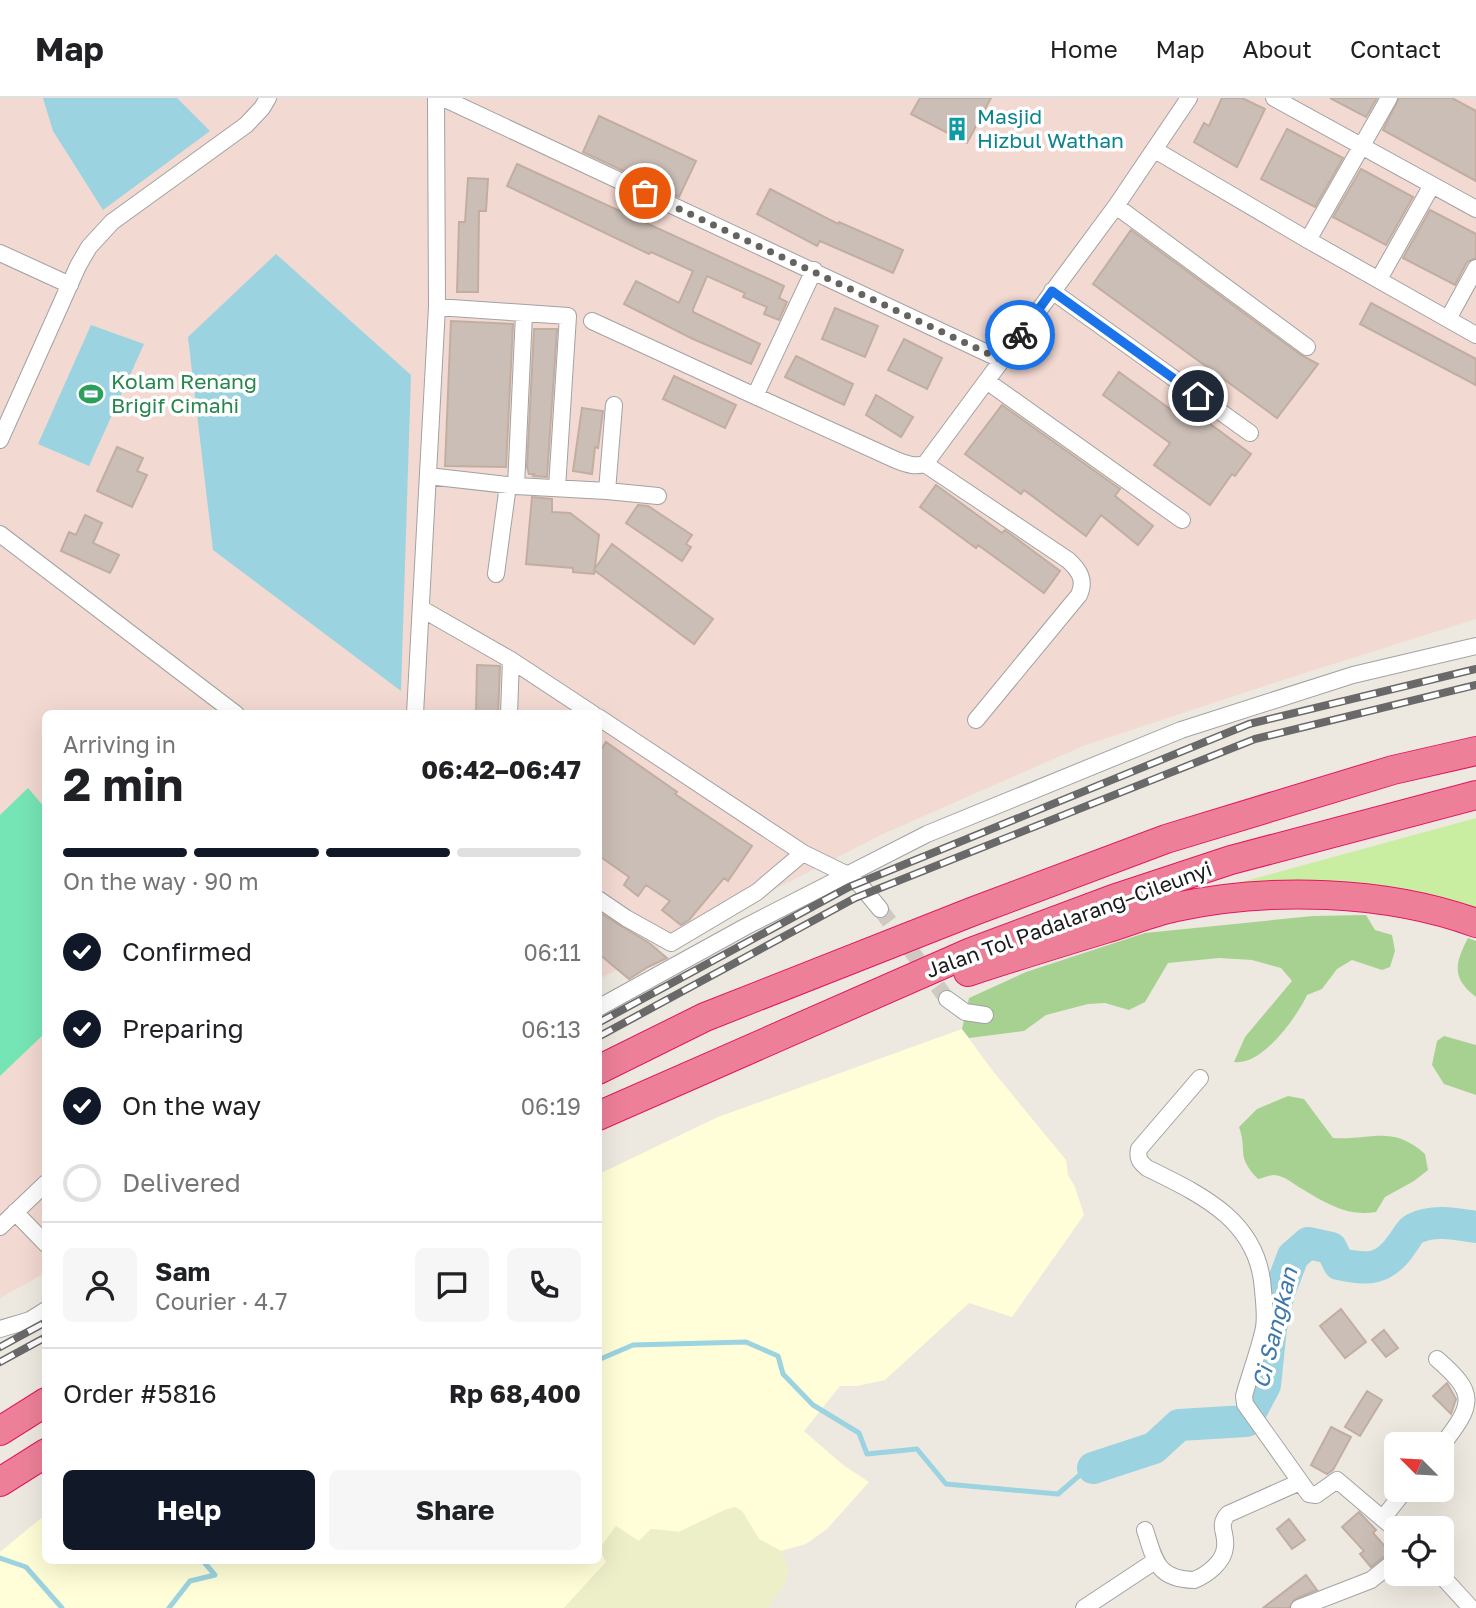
<!DOCTYPE html>
<meta charset="utf-8">
<style>
:root{--surface:#fff;--page:#f6f6f6;--text:#202124;--muted:#757577;--line:#e0e0e0;--accent:#111827}
body{margin:0;font-family:"Golos Text",sans-serif;background:var(--page);color:var(--text);height:100vh;display:flex;flex-direction:column;font-size:26px;white-space:nowrap}
*{box-sizing:border-box;margin:0}
p{font-size:23px;color:var(--muted)}
.icon{flex:none;width:38px;height:38px;fill:none;stroke:currentColor;stroke-width:2;stroke-linecap:round;stroke-linejoin:round}
.map{position:relative;flex:1;overflow:hidden}
.details{position:absolute;left:42px;top:612px;width:560px;height:854px;display:flex;flex-direction:column;background:var(--surface);border-radius:10px;box-shadow:0 7px 28px #0002}
.details>*{flex:none}
.needle{width:46px;rotate:294deg}
.fabs{position:absolute;left:1384px;top:1334px;display:grid;gap:14px}
.fabs a{display:grid;place-items:center;width:70px;height:70px;border-radius:10px;background:var(--surface);box-shadow:0 7px 28px #0002;font-size:35px}
.pin{position:absolute;display:grid;place-items:center;width:60px;height:60px;color:#fff;margin:-30px;border:4px solid #fff;border-radius:50%;box-shadow:0 2px 7px #0007}
.courier{position:absolute;display:grid;place-items:center;width:70px;height:70px;margin:-35px;border:5px solid #1a73e8;border-radius:50%;background:#fff;color:#222;box-shadow:0 2px 9px #0007}
.headline em{font-style:normal;font-weight:700}
.headline div{display:flex;flex-direction:column-reverse}
.headline{display:flex;align-items:center;justify-content:space-between;height:119px;padding:0 21px}
h1{font-size:46px;font-weight:700;line-height:52px}
.bar{display:grid;grid-template-columns:repeat(4,1fr);gap:10px 7px;align-content:center;height:84px;padding:0 21px}
.bar i{height:9px;border-radius:5px;background:var(--line)}
.bar .active{background:var(--accent)}
.bar p{grid-column:span 4}
.line{display:flex;align-items:center;gap:18px;padding:0 21px;border-top:2px solid var(--line)}
.line div{flex:1}
.round{display:grid;place-items:center;flex:none;width:74px;height:74px;border-radius:10px;background:var(--page)}
ol{padding:0 21px;list-style:none}
li{display:flex;align-items:center;gap:21px;height:77px}
li p{margin-inline-start:auto}
li .icon{padding:7px;border-radius:50%;background:var(--accent);color:#fff;stroke-width:4}
li:last-child{color:var(--muted)}
li i{width:38px;height:38px;border:4px solid var(--line);border-radius:50%}
.action{display:flex;gap:14px;margin-top:auto;padding:14px 21px}
.action a{flex:1;height:80px;border-radius:10px;background:var(--accent);color:#fff;font-size:28px;font-weight:700;line-height:80px;text-align:center}
.action a+a{background:var(--page);color:var(--text)}
header{display:flex;align-items:center;gap:42px;box-sizing:border-box;height:98px;padding:0 35px;background:var(--surface);border-bottom:2px solid var(--line)}
header strong{font-size:33px}
nav{display:flex;gap:38px;margin-inline-start:auto;font-size:24px}
.map>svg:first-child{display:block}
</style>
<header>
<strong>Map</strong>
<nav><a>Home</a><a>Map</a><a>About</a><a>Contact</a></nav>
</header>
<div class="map">
<svg width="1476" height="1510" viewBox="0 0 1476 1510">
<rect width="100%" height="100%" fill="#eee9e0"/>
<path fill="#fffed8" d="M962,931l30,41 74,90 2,15 7,12 9,28 -72,102 -43,-14 -84,77 -28,6h-17l-36,45 39,34 26,17 -42,47 -21,15 -25,7 -22,-12 -17,-28 -15,-2 -48,23 -28,-3 -12,12 -33,21 -42,46h-564v-56l45,-37 1,46h552l1,-387 119,-57z"/>
<path fill="#f2d9d1" d="M0,0h1476v521l-187,59 -206,68 -200,88 -284,145 -1,-265h-552l-1,559 -45,25z"/>
<path fill="#edefc9" d="M735,1409l7,4 17,28 22,12 7,15 -1,14 -19,28h-204l42,-46 -7,-13 17,-23 23,15 12,-12 28,3 48,-23z"/>
<path fill="#c9eda1" d="M1476,720v90l-38,-11 -201,-10 1,-4z"/>
<path fill="#a6d191" d="M1366,817l9,15 17,5 3,16 -5,16 -8,3 -30,-10 -15,9 -15,20 -15,6c-10,22 -46,72 -73,67l11,-25 47,-56 -11,-13 -29,-8 -33,-2 -51,5 -23,39 -16,8 -24,-7 -17,1 -42,11 -22,16 -55,7 -7,-9 7,-31 57,-26 119,-39 168,-17z
M1468,840l8,3v56c-25,-19 -21,-34 -8,-59z
M1444,938l32,9v50l-32,-11 -12,-19 5,-24z
M1288,998l16,3 29,39c38,3 58,-14 92,16l3,16 -14,11 -29,16 -9,15c-27,5 -49,-8 -72,-22 -10,-5 -18,-14 -30,-15 -5,0 -11,3 -16,4 -23,-24 -10,-27 -19,-52l18,-18z"/>
<path fill="#76e5b6" d="M28,690l17,20v225l-45,43v-261z"/>
<path fill="#9cd3e0" d="M43,0h134l33,33 -107,79 -50,-79z
M276,156l135,121 -10,316 -188,-141 -25,-213z
M91,227l53,19 -55,122 -51,-22z"/>
<g fill="none" stroke-linecap="round" stroke-linejoin="round">
<path stroke="#9cd3e0" stroke-width="5" d="M598,1262l35,-15 113,-3 32,14 5,18 30,31 46,28 8,21 50,-5 29,35 112,10 23,-20 12,-6
M0,1460l26,9 36,41
M169,1510l21,-27 25,-6 -12,-14"/>
<path stroke="#9cd3e0" stroke-width="32" d="M1093,1370l61,-20 25,-23 67,-4 19,-36 6,-57 8,-35 14,-37 15,-13 23,5 8,16c29,6 45,7 63,-20 4,-5 8,-14 14,-16 18,-9 41,-4 60,-1"/>
</g>
<path fill="#cabeb6" stroke="#c1aea1" stroke-width="2" d="M920,0h71l-24,45 -56,-29z
M1222,0h20l23,11 -28,58 -43,-25 10,-19 5,3z
M1330,0h47l-11,19z
M1399,0h53l24,13v70l-93,-51z
M599,18l97,45 -17,36 -96,-45z
M1287,31l56,29 -28,49 -54,-28z
M517,66l267,122 -5,12 8,4 -8,18 -15,-6 3,-7 -24,-10 2,-4 -38,-17 -14,33v3l67,32 -9,20 -58,-25 -69,-35 12,-23 43,22 14,-32 -42,-19 -2,2 -142,-68z
M1361,71l52,28 -27,48 -53,-28z
M468,80l20,1 -2,32h-7l-1,81h-21l2,-70h6z
M770,91l68,35 1,-2 64,28 -10,23 -73,-32 -3,5 -60,-32z
M1430,112l46,24v24l-9,4 -12,23 -52,-27z
M1131,132l170,125 17,9 -41,54 -184,-134z
M1371,205l105,56v26l-116,-61z
M835,210l43,18 -13,31 -43,-18z
M451,223l62,3 -7,143 -61,-1z
M534,231h23l-10,148 -14,-1 1,-2h-5l-2,-7z
M904,241l38,19 -15,31 -39,-19z
M796,258l57,28 -9,21 -59,-28z
M1119,274l69,50 7,-9 56,41 -16,22 -3,-2 -22,31 -56,-40 16,-22 -67,-48z
M674,278l62,29 -11,23 -62,-29z
M876,297l37,22 -12,20 -35,-22z
M1002,307l118,84 -5,7 38,30 -15,19 -37,-30 -15,21 -62,-46 -3,4 -56,-40z
M582,310l21,3 -5,37 -3,-1 -3,27 -19,-3z
M117,349l26,11 -6,13 10,4 -15,32 -35,-16z
M936,387l66,48 3,-3 55,41 -16,22 -66,-48 -2,3 -56,-41z
M532,399l20,2v13l18,1 29,22 -5,39 -21,-2v-4l-47,-4z
M638,407l10,1 44,29 -6,9 5,3 -9,14 -56,-38z
M85,417l17,8 -9,20 26,12 -9,18 -49,-22 8,-19 7,3z
M612,446l101,75 -19,25 -100,-74z
M477,567l23,1 -2,48h-22z
M606,644l71,50 -2,2 77,52 -24,35 -4,-3 -35,42 -8,5 -19,-15 8,-9 -24,-16 -8,11 -14,-11 5,-8 -31,-22v-101z
M600,815l49,30 18,15 -19,9 -19,12 -31,-26z
M1341,1211l25,33 -21,16 -25,-32z
M1384,1232l14,18 -12,9 -14,-17z
M1447,1285l9,16 -5,15 -18,-18z
M1367,1293l15,9 -22,36 -15,-9z
M1331,1329l20,10 -18,33 -6,4 -16,-9z
M1359,1414l17,18 -3,3 17,19 -19,15 -11,-13 4,-3 -22,-24z
M1289,1421l16,21 -13,9 -15,-20z
M1306,1477l11,15 -22,9 -6,9h-26z"/>
<g fill="none" stroke-linecap="round" stroke-linejoin="round">
<path stroke="#cecac2" stroke-width="16" stroke-dasharray="16 8" stroke-linecap="butt" d="M880,811l67,90"/>
<g stroke="#a2a2a2" stroke-width="18">
<path id="minor" d="M443,0l559,262 114,-154 73,-108
M1274,0l202,111
M1155,52l153,90 168,95
M1116,108l191,141
M1308,142l81,-142
M0,155l70,32
M1379,181l53,-94
M1052,193l198,142
M437,209l131,9 -11,172
M1448,221l28,-51
M592,223l163,75 59,-126
M988,284l194,138
M755,298l141,64c11,4 18,7 29,4l77,-104
M0,342l78,-174 11,-19 23,-25 134,-97 16,-17 6,-10
M925,366l143,96c11,10 18,20 11,35l-103,125
M428,378l88,10 91,5 7,-86
M516,388l8,-172
M607,393l51,5
M0,436l236,180
M496,476l12,-89
M422,511l89,51 82,54
M415,616l22,-407 -1,-209
M509,616l2,-54
M598,619l205,136
M598,801l28,19 45,25 86,-51 46,-39 45,22 13,11 19,23
M947,901l18,13 20,3
M598,910l147,-81 182,-93 254,-104 172,-55 123,-29
M1200,980l-61,71c-2,10 1,13 8,19 55,27 112,53 116,122 1,12 3,26 1,38 -5,23 -14,46 -20,68l1,8 64,90 7,1 21,-15 59,50
M15,1114l31,32
M0,1129l46,-44
M0,1231l30,-9 16,-10
M1437,1261c39,34 38,44 5,86
M1383,1420l23,-29
M1145,1432c10,31 12,49 49,50 13,-5 30,-18 31,-33 2,-15 -8,-21 3,-33l72,-32
M1439,1475l32,35
M1084,1510l71,-47
M1299,1510l72,-28 25,-20"/>
</g>
<g stroke="#e31663" stroke-width="30">
<path id="motorway" d="M968,874c45,-15 91,-29 137,-43 23,-7 47,-17 71,-22 94,-20 209,-17 300,16
M598,972l107,-53 269,-106 192,-72 227,-69 83,-19
M598,1018l373,-164 142,-53 118,-39 245,-65
M0,1333l46,-29
M0,1384l46,-29"/>
</g>
<use href="#minor" stroke="#fff" stroke-width="16"/>
<use href="#motorway" stroke="#ed8098" stroke-width="28"/>
<g stroke="#696969" stroke-width="8">
<path id="rail" d="M598,925l251,-136 400,-163 227,-55
M598,939l257,-139 400,-159 221,-54
M0,1249l46,-25
M0,1264l46,-25"/>
</g>
<use href="#rail" stroke="#fff" stroke-width="5" stroke-dasharray="16" stroke-linecap="butt"/>
</g>
<g fill="none" stroke-linecap="round" stroke-linejoin="round">
<path stroke="#656360" stroke-width="7" stroke-dasharray="0 12.6" d="M645,95l357,167 18,-25"/>
<path stroke="#1a73e8" stroke-width="9" d="M1020,237l32,-44 146,105"/>
</g>
<defs>
<g id="building-bare" transform="scale(1.89)"><path d="M-4-6H4V6H1V3H-1V6H-4ZM-2.5-4.3h1.7v1.8h-1.7ZM.8-4.3h1.7v1.8H.8ZM-2.5-1h1.7V.8h-1.7ZM.8-1h1.7V.8H.8Z" fill="#0f9aa8" stroke="#fff" stroke-width="2.5" paint-order="stroke"/></g>
<g id="stadium-bare" transform="scale(1.89)"><path d="M0-5a6.5 5 0 1 0 0 10a6.5 5 0 1 0 0-10ZM-3.5-1.8h7v3.6h-7Z" fill="#2e9e5b" stroke="#fff" stroke-width="2.5" paint-order="stroke"/></g>
</defs>
<g fill-rule="evenodd">
<use href="#building-bare" x="957" y="31"/>
<use href="#stadium-bare" x="91" y="296"/>
</g>
<g text-anchor="middle" stroke-width="7" stroke-linejoin="round" paint-order="stroke">
<g font-size="21" fill="#0d838f" stroke="#fff" text-anchor="start">
<text x="977" y="26">Masjid<tspan x="977" dy="24">Hizbul Wathan</tspan></text>
</g>
<g font-size="21" fill="#27864d" stroke="#fff" text-anchor="start">
<text x="111" y="291">Kolam Renang<tspan x="111" dy="24">Brigif Cimahi</tspan></text>
</g>
<g font-size="21" fill="#1b1b1b" stroke="#fff">
<text transform="translate(1069 822) rotate(-20)" y="7">Jalan Tol Padalarang–Cileunyi</text>
</g>
<g font-size="23" font-style="italic" fill="#3f78aa" stroke="#fff">
<text transform="translate(1275 1230) rotate(-76)" y="8">Ci Sangkan</text>
</g>
</g>
</svg>
<div class="fabs">
<a><svg class="needle" viewBox="-14 -14 28 28"><path d="M0-13l5 13h-10z" fill="#e53935"/><path d="M0 13l5-13h-10z" fill="#757577"/></svg></a>
<a><svg class="icon" aria-label="locate" viewBox="0 0 24 24"><circle cx="12" cy="12" r="6"/><path d="M12 2v4M12 18v4M2 12h4M18 12h4"/></svg></a>
</div>
<div class="pin" style="left:645px;top:95px;background:#ea580c"><svg class="icon" aria-label="bag" viewBox="0 0 24 24"><path d="M5 8h14l-1 12H6zM9 8a3 3 0 0 1 6 0"/></svg></div>
<div class="pin" style="left:1198px;top:298px;background:#1f2937"><svg class="icon" aria-label="home" viewBox="0 0 24 24"><path d="M3 11l9-7 9 7M6 9v11h12V9"/></svg></div>
<div class="courier" style="left:1020px;top:237px"><svg class="icon" aria-label="bike" viewBox="0 0 24 24"><circle cx="6" cy="16" r="4"/><circle cx="18" cy="16" r="4"/><path d="M6 16l4-8h5l3 8M10 8l3 8H6M13 5h3"/></svg></div>
<section class="details">
<div class="headline"><div><h1>2 min</h1><p>Arriving in</p></div><em>06:42–06:47</em></div>
<div class="bar"><i class="active"></i><i class="active"></i><i class="active"></i><i></i><p>On the way · 90 m</p></div>
<ol>
<li><svg class="icon" aria-label="check" viewBox="0 0 24 24"><path d="M5 12l5 5 9-10"/></svg>Confirmed<p>06:11</p></li>
<li><svg class="icon" aria-label="check" viewBox="0 0 24 24"><path d="M5 12l5 5 9-10"/></svg>Preparing<p>06:13</p></li>
<li><svg class="icon" aria-label="check" viewBox="0 0 24 24"><path d="M5 12l5 5 9-10"/></svg>On the way<p>06:19</p></li>
<li><i></i>Delivered</li>
</ol>
<div class="line" style="height:126px"><a class="round"><svg class="icon" aria-label="person" viewBox="0 0 24 24"><circle cx="12" cy="8" r="4"/><path d="M4 21q1-7 8-7t8 7"/></svg></a><div><b>Sam</b><p>Courier · 4.7</p></div><a class="round"><svg class="icon" aria-label="chat" viewBox="0 0 24 24"><path d="M4 5h16v11H9l-5 4z"/></svg></a><a class="round"><svg class="icon" aria-label="phone" viewBox="0 0 24 24"><path d="M5 4h4l2 5-3 2q2 4 5 5l2-3 5 2v4C11 20 4 13 5 4z"/></svg></a></div>
<div class="line" style="height:91px"><div>Order #5816</div><b>Rp 68,400</b></div>
<div class="action"><a>Help</a><a>Share</a></div>
</section>
</div>
